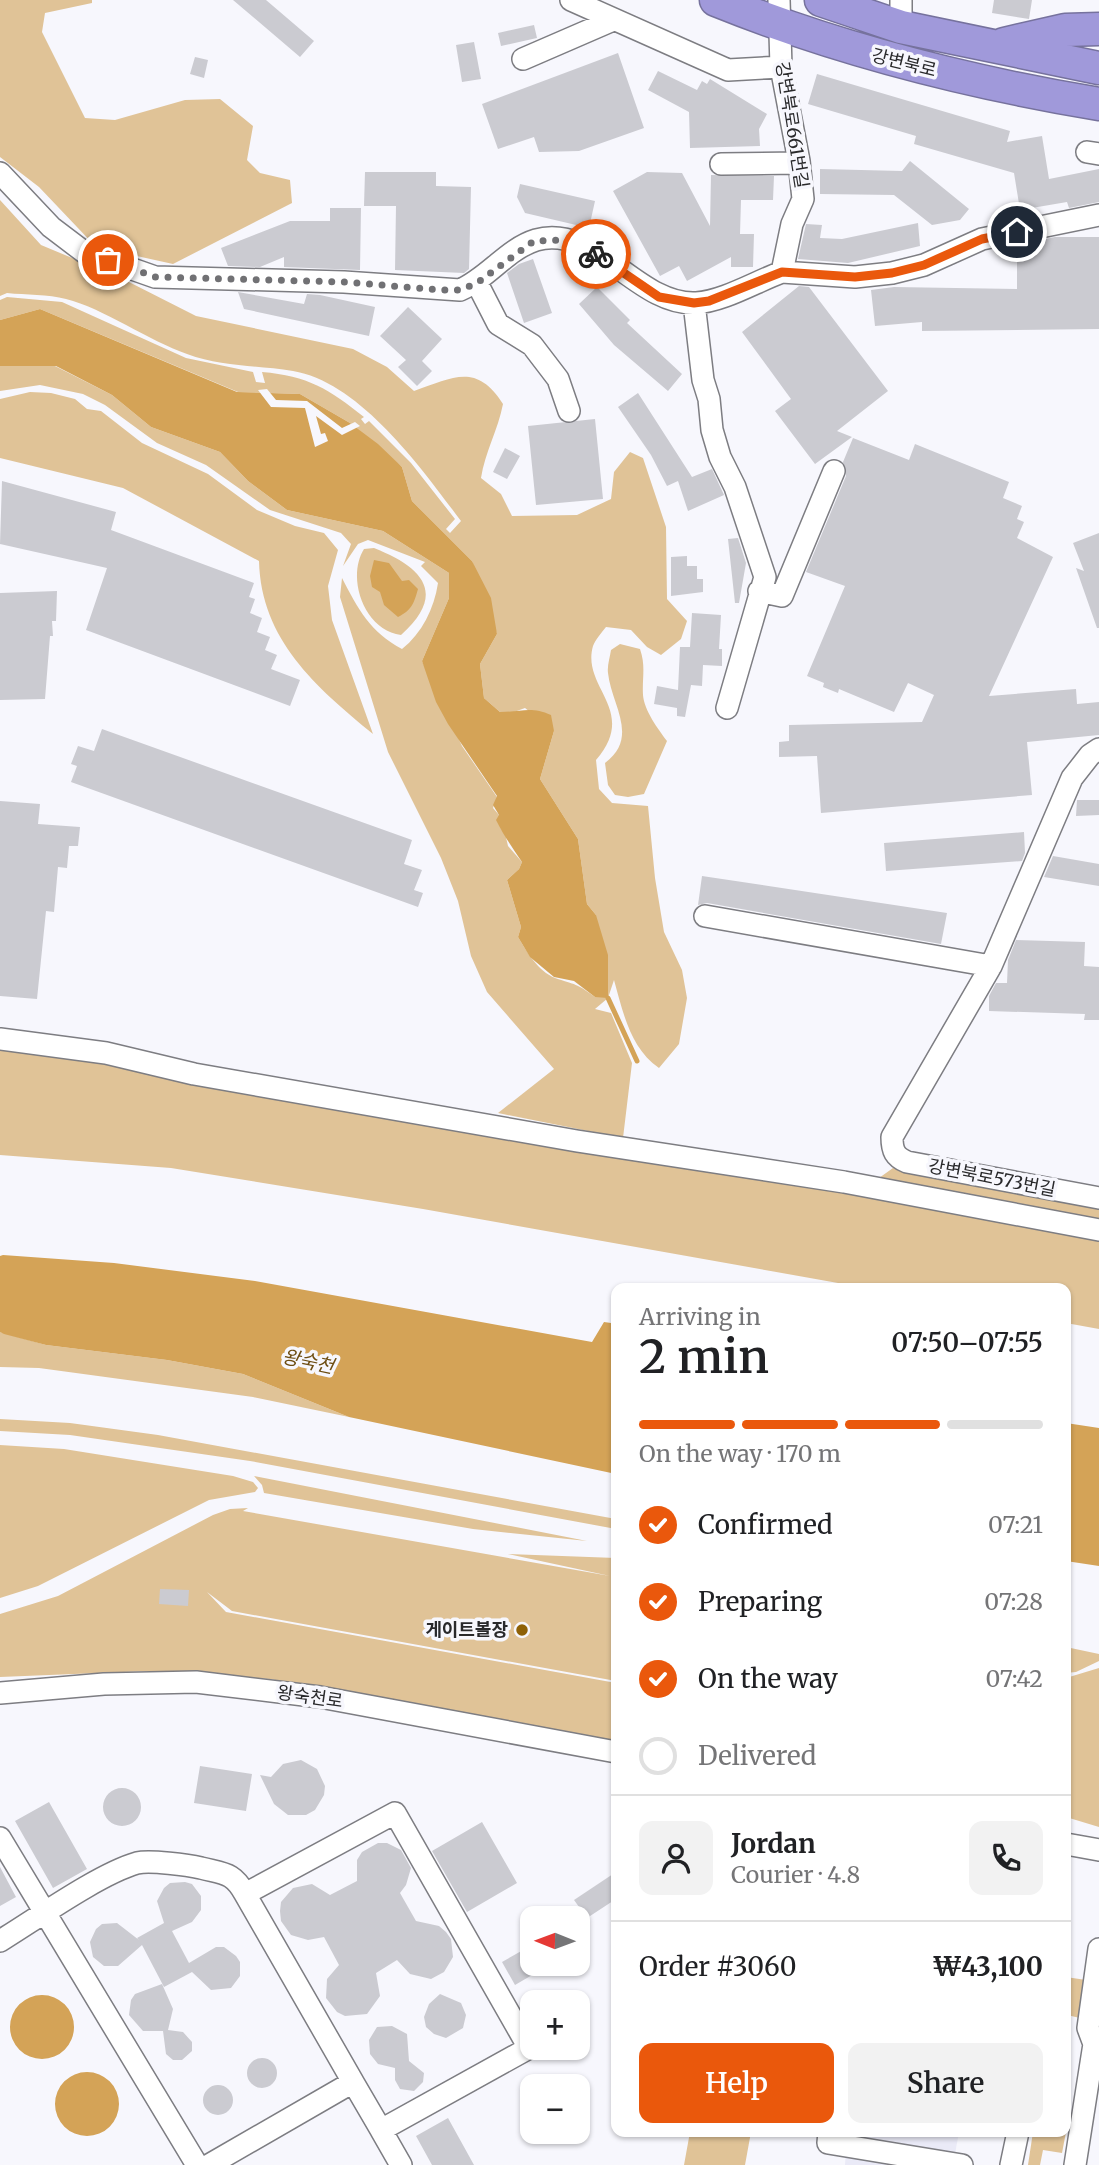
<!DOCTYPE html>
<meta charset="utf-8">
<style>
:root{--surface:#fff;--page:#f2f2f2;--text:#202124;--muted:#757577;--line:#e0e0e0;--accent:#ea580c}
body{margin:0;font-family:Merriweather,"Noto Sans KR",serif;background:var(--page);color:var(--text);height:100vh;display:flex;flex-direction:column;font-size:26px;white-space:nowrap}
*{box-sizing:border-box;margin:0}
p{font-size:23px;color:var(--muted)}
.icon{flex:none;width:38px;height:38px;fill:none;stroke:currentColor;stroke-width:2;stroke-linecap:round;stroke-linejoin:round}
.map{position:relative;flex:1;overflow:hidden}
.sheet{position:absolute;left:611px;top:1283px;width:460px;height:854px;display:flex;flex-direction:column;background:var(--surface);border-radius:14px;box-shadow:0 2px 5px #0004}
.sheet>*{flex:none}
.needle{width:46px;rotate:271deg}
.buttons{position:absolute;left:520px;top:1906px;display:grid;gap:14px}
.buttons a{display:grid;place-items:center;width:70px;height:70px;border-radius:14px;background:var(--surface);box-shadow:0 2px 5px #0004;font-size:35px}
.pin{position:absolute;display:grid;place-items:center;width:60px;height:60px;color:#fff;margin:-30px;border:4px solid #fff;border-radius:50%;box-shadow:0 2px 7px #0007}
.courier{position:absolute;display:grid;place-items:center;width:70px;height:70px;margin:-35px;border:5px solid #ea580c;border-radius:50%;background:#fff;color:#222;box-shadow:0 2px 9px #0007}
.head em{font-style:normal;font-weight:600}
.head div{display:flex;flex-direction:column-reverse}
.head{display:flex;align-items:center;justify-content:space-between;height:119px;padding:0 28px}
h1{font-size:46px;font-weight:600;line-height:52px}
.bar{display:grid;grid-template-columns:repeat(4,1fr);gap:10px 7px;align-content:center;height:84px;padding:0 28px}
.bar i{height:9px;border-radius:5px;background:var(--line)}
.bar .on{background:var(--accent)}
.bar p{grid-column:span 4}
.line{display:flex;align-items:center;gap:18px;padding:0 28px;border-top:2px solid var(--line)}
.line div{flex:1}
.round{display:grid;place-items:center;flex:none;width:74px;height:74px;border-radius:14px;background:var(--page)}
ol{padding:0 28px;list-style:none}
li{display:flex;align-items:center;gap:21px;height:77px}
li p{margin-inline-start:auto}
li .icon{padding:7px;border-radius:50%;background:var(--accent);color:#fff;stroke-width:4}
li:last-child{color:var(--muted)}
li i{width:38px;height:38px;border:4px solid var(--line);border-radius:50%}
.action{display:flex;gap:14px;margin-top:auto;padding:14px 28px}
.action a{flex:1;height:80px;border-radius:14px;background:var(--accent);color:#fff;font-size:28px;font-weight:600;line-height:80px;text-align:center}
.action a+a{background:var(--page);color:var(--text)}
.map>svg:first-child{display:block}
</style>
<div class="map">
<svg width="1099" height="2165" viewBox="0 0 1099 2165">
<rect width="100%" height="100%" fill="#f7f7fd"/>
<path fill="#eaeaf7" d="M847,2132h112l-6,33h-108z"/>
<path fill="#e0c397" d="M0,0h92v3l-47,10 -3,19 43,86 30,2 70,-20 35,-1 33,27 -6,34 13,13 30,7 2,23 -119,61 -77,-17 -57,-60 -39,-30z
M0,200l41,45 84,35 71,36 157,33 34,18 27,24c39,-13 62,-29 89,13 -5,26 -18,48 -22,74l20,16 11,22 65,-1 34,-16 3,-27 16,-20 13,6 23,69 1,72 20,22 -6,18 -20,16 -14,-8 -16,-17 -25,-3c-4,5 -11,13 -13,19 -12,42 46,64 3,114l3,29 13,14 36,3 7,72 9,54 18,38 5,28 -8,46 -20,24c-29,-20 -36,-56 -45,-88l-6,18 -13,11 16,4 21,50 -9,75 -125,-25 56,-44 -67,-77 -16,-36 -13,-55 -17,-43 -53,-106 -48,-155 2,-19c16,31 28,54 60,71 20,-16 32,-40 36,-66l-17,-17 4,-4 -57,-22 -10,4 -15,22 8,-22 -10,-11 -71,-23 -64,-45 -49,-22 -52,-38 -22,-11 -43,-9 -40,6v-25h55l57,29 39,32 69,25 28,29 39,29 96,21 66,42v25l-27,63 40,85 35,51 -4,11 6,7 2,14 4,4 3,13 14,16 -3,7 -12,11 14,47 -3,10c9,15 20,34 37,41 21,7 21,5 40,19l1,-82 -9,-11 -9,-65 -38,-60 14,-48 -29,-23 -11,4h-14l-16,-14 -4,-34 17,-30 -25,-73 -60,-60 -10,-34 -52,-44 -50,-29 -62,-2 -198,-83 -40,11v-20l7,-3 55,5 124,56 67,14 3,10 9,1 -3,-11c46,4 67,17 102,45l-3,2 4,5 4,-3 42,42 44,56 -9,10 4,4 11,-12c-39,-52 -101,-139 -168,-150 -36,-6 -71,-4 -106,-17 -38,-13 -84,-46 -121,-55 -18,-5 -40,-4 -59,-6l-7,3z
M30,392l21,1 24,6 12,10 14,2 41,32 66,31 49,36 38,16 29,7 14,17 -10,36 4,34 41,114c-57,-47 -112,-94 -114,-173l-136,-73 -123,-30v-59z
M374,548c48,19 74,45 27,87 -37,-5 -55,-57 -37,-86z
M620,644l20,5c6,17 2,29 3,46 1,15 15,34 24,46l-23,53 -16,3 -13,-2 -7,-10 -3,-22c35,-26 6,-59 3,-90 -1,-7 2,-16 3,-23z
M0,1048l99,13 1000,175v93l-33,-6v-35h-200l-443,-79 -252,-41 -171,-13z
M893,1168l206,39v17l-227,-41z
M0,1332l46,13 121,15 76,14 106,43 -96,-20 -214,-29 -39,-1z
M0,1419l70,4 88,12 458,84v10l-366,-68 -180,-26 -70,-4z
M0,1445l64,4 169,27 20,6 5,6 -3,4 -46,8 -171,86 -38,12z
M254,1476l333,65 -114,-12 -209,-36 -2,-8z
M248,1508l-5,3 367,65 -102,-22 108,4v123l-384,-70 -25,-19 19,20 390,71v61l-346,-65 -122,-8 -148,6v-63l58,-18 155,-81 17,-6z
M1066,1647l33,7v7l-23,11 -10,1z
M1099,1668v159l-33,-10v-139z
M1066,1977l20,3 -6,38 -13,-3 -1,6z
M690,2132h61l-6,33h-61z
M1033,2132h33l-4,21 -19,-3 -3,15h-12z"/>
<path fill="#d4a357" d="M40,309l197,83 63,2 50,29 28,21 24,23 10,34 60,60 19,37 6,36 -17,30 4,34 16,14c21,0 31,-6 51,3l3,16 -14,48 38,60 9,65 9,11 12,40v43l-13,-1 -21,-16 -20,-4 -24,-20 -12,-20 3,-10 -14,-47 12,-11 3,-7c-10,-15 -18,-26 -26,-42l3,-5 -6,-10 4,-9 -49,-72 -12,-22 -14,-41 27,-63v-25l-66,-42 -96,-21 -39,-29 -28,-29 -69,-25 -39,-32 -56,-29h-56v-46z
M374,560l15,3 13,18 7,-1 9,9c-4,14 -6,21 -20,28l-14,-12 -4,-13 -8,-5 -2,-11z
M3,1255l111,8 141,18 337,61 12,-20 7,1 5,14v137l-267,-57 -106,-43 -76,-14 -121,-15 -42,-11 -4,-2v-76z
M1066,1423l33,5v138l-33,-5z
M10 2027a32 32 0 1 1 64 0a32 32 0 1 1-64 0Z
M55 2104a32 32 0 1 1 64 0a32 32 0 1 1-64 0Z"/>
<path fill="#f7f7fd" d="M267,389l9,11 31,1 35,27 13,-6 5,4 -18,9 -26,-19 5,18 4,-1 3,8 -13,6 -10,-39 -34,-1 -13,-17z"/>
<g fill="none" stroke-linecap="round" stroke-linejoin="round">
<path stroke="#d4a357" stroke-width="5" d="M608,998l29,63"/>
</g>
<path fill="#cbcbd1" d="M233,0h33l48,41 -14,16z
M994,0h38l-3,19 -37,-6z
M534,25l3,13 -36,8 -3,-13z
M474,42l7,37 -19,3 -6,-37z
M618,53l26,75 -65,23 -40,1 -5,-15 -36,12 -16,-45z
M195,57l13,3 -4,18 -14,-4z
M658,71l39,19 5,-9 5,3 3,-5 57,35 -8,15 1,17 -70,2 -1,-36 -41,-22z
M817,74l193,57 -3,11 35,-6 7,43 50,-10v33l-30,6 -2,-6 -47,8 -6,-37 -100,-29 2,-8 -108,-32z
M910,161l59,48 -9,11 -28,5 -38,-30 -74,-1v-25l82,2z
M365,172h71v14l35,1 -2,82 -5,4 -69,-3 1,-64h-32z
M647,172l35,1 28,53 1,-51 63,1 -1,24h-32l-1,34h14l-1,33h-22v-10l-44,24 -8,-15 -19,10 -47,-85z
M520,184l75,17 -6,27 -64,-15 -8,-16z
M330,208h31l-1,62 -76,-3v-10l-24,10 -32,-1 -7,-18 69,-27h40z
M918,223l2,23 -72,17 -50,-4 8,-35 16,1 -2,13 22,1z
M1055,237h44v92l-177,2v-9l-47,4 -4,-36 23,-3 123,2v-44z
M533,259l19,54 -28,10 -17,-50 12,-9z
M799,286l10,1 79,104 -51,40 15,6 -37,27 -40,-53 16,-12 -49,-67z
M597,287l33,33 -3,3 55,51 -14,17 -54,-46 -35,-41z
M238,292l66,12 3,-10 13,1 55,12 -6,29 -125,-27z
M408,307l34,32 -20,22 10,10 -15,15 -19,-19 8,-7 -26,-24z
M638,393l54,84 20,-8 12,26 -36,16 -10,-30 -11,5 -16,-31 -33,-48z
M595,419l8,80 -67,6 -8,-79z
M853,438l56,22 6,-16 94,38 -6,16 19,8 -5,13 7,3 -7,16 36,19 -64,139 87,-7 1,15 22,-2v33l-72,7 5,53 -211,18 -4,-57 -38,1v-15l10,-1v-16l133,-3 12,-27 -26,-12 -14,29 -55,-23 -1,4 -15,-6 1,-4 -17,-7 38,-90 -39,-14 40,-96 -3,-14z
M505,448l15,8 -13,23 -14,-7z
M2,481l114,31 -5,18 143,53 -5,14 6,2 -5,14 12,5 -5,14 13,5 -5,13 12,5 -6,14 29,11 -10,26 -204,-76 21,-62 -107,-24z
M1099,533v95h-2l-21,-60 8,3 -11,-28z
M738,538l8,25 -7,40h-4l-7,-64z
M687,556v10h10v13h6v13l-32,4v-39z
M57,591l-1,30h-4l1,15h-3l-5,63 -45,1v-107z
M692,613l29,2 -2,34h3v17l-19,-1 -1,21 -11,-1 -6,32 -8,-1v-8l-23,-4 3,-18 21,4 2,-43h10z
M102,729l310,111 -8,24 18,6 -8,20 9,3 -5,14 -347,-125 6,-16 -6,-2 7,-18 16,5z
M1077,800h22v15l-23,1z
M0,801l40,3 -2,20 42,3 -2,19h-9l-2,22 -9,-1 -4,45 -8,-1 -9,88 -37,-3z
M1024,832l1,21 -3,8 -136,10 -2,-28z
M1053,856l46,8v22l-55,-9z
M702,876l245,37 -6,31 -234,-41 -9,2z
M1016,940l69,2 -1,24 15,1v53h-15l1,-6 -96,-3v-15l7,-13h11l1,-23z
M160,1589l29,1 -1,16 -29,-2z
M301,1760l16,9 8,17 -1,9 -9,15 -9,5h-18l-14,-11 -14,-29 11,2 12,-13z
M200,1766l52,8 -6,37 -52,-8z
M103 1807a19 19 0 1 1 38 0a19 19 0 1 1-38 0Z
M49,1802l38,67 -34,19 -38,-67z
M482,1822l35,61 -50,29 -35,-61z
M378,1843h9l14,7 10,18 -5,17 -6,8 16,28 23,5 7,6 5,7 2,18 -9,15 -13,7 -21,-5 -13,-14 -21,13 4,23 -13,18 -22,2 -8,-4 -11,-14 1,-19 12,-14 -15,-28 -16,3 -17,-5 -10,-14 -1,-10 1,-9 12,-14 19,-4 18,11 27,-14v-21l5,-8z
M0,1867l16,30 -16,9z
M616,1872v27l-29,19 -13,-18z
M185,1882l7,2 9,12v14l-9,12 -20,9 17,32 27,-16h8l12,9 4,6v14l-9,12 -20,2 -19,-18 -28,15 -22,-42 -24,21h-14l-11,-9 -3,-15 6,-13 6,-5 15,-1 22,17 -2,-2 27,-15 -7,-22 7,-13 6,-5z
M532,1945v19h19l-36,21 -13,-23z
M162,1984l11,25 -5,21 15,2 9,10v9l-10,9h-9l-7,-6 -3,-23h-20l-14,-16 2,-15 4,-6z
M440,1994l21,9 5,12 -3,13 -17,10 -12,-4 -8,-7 -2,-10 5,-13z
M392,2026l15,8 2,27 15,12 -1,9 -9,9 -14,-2 -5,-9v-12l-17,-4 -8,-10 -1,-14 8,-13z
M247 2073a15 15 0 1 1 30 0a15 15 0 1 1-30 0Z
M203 2100a15 15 0 1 1 30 0a15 15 0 1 1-30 0Z
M448,2118l26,47h-42l-16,-29z"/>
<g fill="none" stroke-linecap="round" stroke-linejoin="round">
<g stroke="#7d7d82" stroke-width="24">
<path id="minor" d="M571,0l157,70 53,-3
M901,27v-27
M523,59l90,-39
M1087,152l12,2
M721,164l78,-1
M0,173l51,54 33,25 71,25 189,5 116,8c28,-12 47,-41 76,-50 59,-17 101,66 160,63 28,-2 59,-21 86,-31l10,-48 11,-25 -4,-38 -18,-94 -2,-67
M782,272l73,5 37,-4 32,-8 58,-26 117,-24
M477,283l21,41 34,21 26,34 11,32
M694,303l9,77 6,19 3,31 8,27 15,30 30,90 -38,131
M759,591l23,5 52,-125
M1099,749l-9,6 -18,23 -81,188 -99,171c0,14 3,20 15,25l192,36
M705,916l286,50
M0,1039l106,14 88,21 383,67 267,41 255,48
M0,1693l104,-9 92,-2 124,15 296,55
M0,1838l197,327
M1066,1844l33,6
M0,1941c36,-22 99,-67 137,-78 13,-3 51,2 64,5 23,6 32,4 44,26
M353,2082l28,48
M829,2132l-1,11 134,22
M209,2165l144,-83 -108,-188 150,-81 134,235 -148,82 20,35
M1011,2165l7,-33
M1075,2165l19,-121 -6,-16 11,-79"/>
</g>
<g stroke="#76729d" stroke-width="35">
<path id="highway" d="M716,0c124,50 251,82 383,104
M821,0l80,27 198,41
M1004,44l61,-14 34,-1"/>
</g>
<use href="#minor" stroke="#fff" stroke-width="21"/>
<use href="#highway" stroke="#a099da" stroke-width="32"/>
</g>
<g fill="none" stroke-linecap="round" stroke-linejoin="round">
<path stroke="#717174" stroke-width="7" stroke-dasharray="0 12.6" d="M108,260l47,17 189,5 98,8h18l17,-7 57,-42 33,-1 29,14"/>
<path stroke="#ea580c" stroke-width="9" d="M596,254l63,43 35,6 15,-2 73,-29 73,5 37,-4 32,-8 58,-26 35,-7"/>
</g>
<circle fill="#8e6107" stroke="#f7f7fd" stroke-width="2.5" cx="522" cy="1630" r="7"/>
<g text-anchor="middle" stroke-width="7" stroke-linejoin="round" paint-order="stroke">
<g font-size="18" fill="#29292b" stroke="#f7f7fd">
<text transform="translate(904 63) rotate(14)" y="6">강변북로</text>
<text transform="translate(792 125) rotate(81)" y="6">강변북로661번길</text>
<text transform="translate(992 1178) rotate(11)" y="6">강변북로573번길</text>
<text transform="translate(310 1697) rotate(8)" y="6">왕숙천로</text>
</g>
<g font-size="18" font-weight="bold" fill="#29292b" stroke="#f7f7fd" text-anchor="end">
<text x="508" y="1636">게이트볼장</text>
</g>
<g font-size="19" font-style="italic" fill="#6d4d12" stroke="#f7f7fd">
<text transform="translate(308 1361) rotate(12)" y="7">왕숙천</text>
</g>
</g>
</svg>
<div class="buttons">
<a><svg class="needle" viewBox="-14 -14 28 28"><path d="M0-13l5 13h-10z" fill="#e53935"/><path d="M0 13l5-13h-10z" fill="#757577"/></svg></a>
<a>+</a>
<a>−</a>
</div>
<div class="pin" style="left:108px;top:260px;background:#ea580c"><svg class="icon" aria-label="bag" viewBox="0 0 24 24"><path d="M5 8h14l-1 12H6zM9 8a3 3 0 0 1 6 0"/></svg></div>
<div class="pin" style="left:1017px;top:232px;background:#1f2937"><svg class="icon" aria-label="home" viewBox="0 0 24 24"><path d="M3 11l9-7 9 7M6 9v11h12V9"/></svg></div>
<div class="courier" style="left:596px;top:254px"><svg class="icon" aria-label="bike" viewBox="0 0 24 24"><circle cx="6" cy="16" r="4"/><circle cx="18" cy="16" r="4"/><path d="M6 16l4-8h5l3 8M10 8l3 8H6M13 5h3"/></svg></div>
<section class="sheet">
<div class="head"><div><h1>2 min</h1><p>Arriving in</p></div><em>07:50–07:55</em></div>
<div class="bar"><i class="on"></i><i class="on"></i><i class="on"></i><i></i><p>On the way · 170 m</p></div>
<ol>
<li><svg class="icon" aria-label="check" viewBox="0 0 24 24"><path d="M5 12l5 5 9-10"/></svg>Confirmed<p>07:21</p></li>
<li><svg class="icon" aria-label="check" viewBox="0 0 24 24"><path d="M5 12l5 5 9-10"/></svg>Preparing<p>07:28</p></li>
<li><svg class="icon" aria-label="check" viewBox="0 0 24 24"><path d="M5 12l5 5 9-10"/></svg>On the way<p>07:42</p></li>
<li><i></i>Delivered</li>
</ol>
<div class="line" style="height:126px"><a class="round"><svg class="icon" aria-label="person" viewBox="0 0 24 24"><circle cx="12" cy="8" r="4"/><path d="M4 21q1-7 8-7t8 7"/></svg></a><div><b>Jordan</b><p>Courier · 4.8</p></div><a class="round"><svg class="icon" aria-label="phone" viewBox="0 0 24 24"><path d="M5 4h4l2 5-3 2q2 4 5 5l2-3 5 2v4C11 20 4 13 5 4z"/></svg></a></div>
<div class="line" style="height:91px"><div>Order #3060</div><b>₩43,100</b></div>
<div class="action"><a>Help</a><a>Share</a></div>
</section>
</div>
